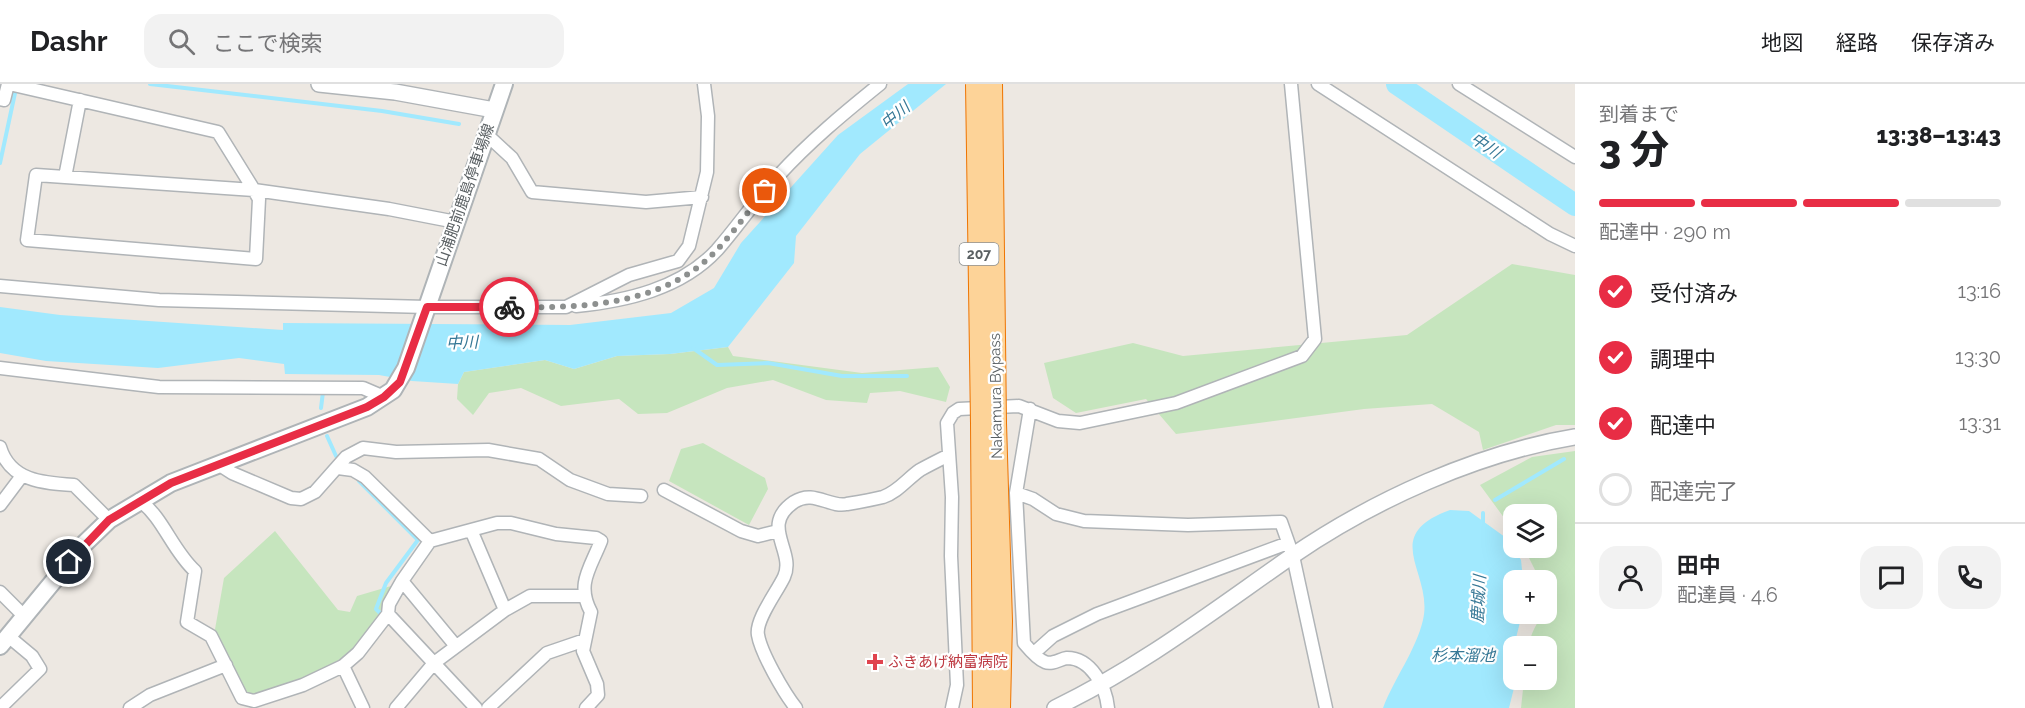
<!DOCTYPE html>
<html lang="ja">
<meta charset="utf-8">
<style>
:root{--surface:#fff;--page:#f2f2f2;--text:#202124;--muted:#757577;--line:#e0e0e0;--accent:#e82d45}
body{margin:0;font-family:Raleway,"Noto Sans JP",sans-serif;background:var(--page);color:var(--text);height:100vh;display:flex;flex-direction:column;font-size:22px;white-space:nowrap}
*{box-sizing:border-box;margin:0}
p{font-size:20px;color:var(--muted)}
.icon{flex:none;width:33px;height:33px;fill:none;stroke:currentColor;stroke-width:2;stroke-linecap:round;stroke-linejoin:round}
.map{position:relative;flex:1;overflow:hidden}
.panel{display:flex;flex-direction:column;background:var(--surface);width:450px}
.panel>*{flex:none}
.tools{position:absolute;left:1503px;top:420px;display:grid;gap:12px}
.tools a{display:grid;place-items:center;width:54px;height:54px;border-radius:12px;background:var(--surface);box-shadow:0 6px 24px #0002;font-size:30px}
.pin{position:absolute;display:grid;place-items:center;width:51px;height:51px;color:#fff;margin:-26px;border:3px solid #fff;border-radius:50%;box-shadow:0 2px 6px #0007}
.courier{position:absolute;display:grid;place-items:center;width:60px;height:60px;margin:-30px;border:4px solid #e82d45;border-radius:50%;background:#fff;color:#222;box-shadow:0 2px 8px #0007}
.headline em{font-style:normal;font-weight:800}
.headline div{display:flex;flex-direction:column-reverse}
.headline{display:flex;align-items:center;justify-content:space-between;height:102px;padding:0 24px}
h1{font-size:39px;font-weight:800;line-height:45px}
.bar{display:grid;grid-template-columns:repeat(4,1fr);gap:9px 6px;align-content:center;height:72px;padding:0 24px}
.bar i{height:8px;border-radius:4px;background:var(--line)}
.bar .on{background:var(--accent)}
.bar p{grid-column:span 4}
.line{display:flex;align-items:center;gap:15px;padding:0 24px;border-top:2px solid var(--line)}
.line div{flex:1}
.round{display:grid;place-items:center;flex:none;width:63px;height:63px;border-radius:18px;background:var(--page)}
ol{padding:0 24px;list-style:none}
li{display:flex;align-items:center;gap:18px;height:66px}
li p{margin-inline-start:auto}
li .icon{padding:6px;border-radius:50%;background:var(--accent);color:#fff;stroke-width:4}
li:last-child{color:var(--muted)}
li i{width:33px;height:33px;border:3px solid var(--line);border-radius:50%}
header{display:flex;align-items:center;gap:36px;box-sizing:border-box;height:84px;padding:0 30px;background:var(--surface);border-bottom:2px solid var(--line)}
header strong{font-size:28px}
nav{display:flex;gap:33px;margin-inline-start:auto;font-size:21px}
.search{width:420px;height:54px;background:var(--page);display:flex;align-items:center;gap:15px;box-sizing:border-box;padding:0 21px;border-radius:18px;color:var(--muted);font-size:22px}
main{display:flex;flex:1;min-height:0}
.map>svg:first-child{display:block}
</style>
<header>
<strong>Dashr</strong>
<div class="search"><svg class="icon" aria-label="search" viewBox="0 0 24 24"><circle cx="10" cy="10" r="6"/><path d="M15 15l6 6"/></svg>ここで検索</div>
<nav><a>地図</a><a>経路</a><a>保存済み</a></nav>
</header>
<main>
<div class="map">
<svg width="1575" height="624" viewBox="0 0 1575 624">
<rect width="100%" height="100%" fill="#ede8e2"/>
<path fill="#c6e5be" d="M1512,180l63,11v150h-19l-73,25 -4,-18 -47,-28 -68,5 -188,25 -30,-35 -70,14 -23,-15 -9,-35 89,-20 50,13 224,-21z
M728,263l5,9 129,17 76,-6 12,20 -4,15 -46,-11 -30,2 -3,10 -41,-3 -53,-20 -46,8 -60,25 -29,1 -19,-15 -58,7 -40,-18 -32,5 -16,22 -16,-16 1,-15 6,-12 81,-12 29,9 43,-13 53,-2z
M703,359l62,35 3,11 -19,36 -80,-44 12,-32z
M1575,367v257h-54l3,-28h22v-34h-17c2,-17 13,-31 22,-42l-4,-9 -1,-15h-6l-16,-32h22v-34h-32l-1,16 -33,-45 52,-28z
M275,447l63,79 12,2 7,-16 34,-10c-21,57 -49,83 -106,101 -14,4 -26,12 -40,7l-31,-59 10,-57z"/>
<path fill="#a1e9fe" d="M908,0h38l-86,70 -64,82 -2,27 -66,84 -58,7 -53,2 -43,13 -29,-9 -81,12 -6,12 -46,-3 -33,-6 -94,-1 -1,-10 -45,-6 -81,10 -112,-7 -46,-8v-46l60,8 223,15v-7l287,2 101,-12 43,-25 27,-45 97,-108z
M1450,426l19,1 40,29 12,20 2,20h-9v34h8l-8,32v42l-5,20h-126c11,-29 33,-58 40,-88 11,-47 -45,-84 27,-110z"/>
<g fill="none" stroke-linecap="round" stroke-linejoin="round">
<path stroke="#a1e9fe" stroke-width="4" d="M150,0l232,27 77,13
M1400,2l1,-2
M0,79l15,-70
M693,264l24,17 51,-2 74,13h65
M321,324l2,-16
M327,352l9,20
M359,397l59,59 -32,43 -10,26 4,4
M1495,416l69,-41
M1483,441v-12"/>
<path stroke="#a1e9fe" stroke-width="22" d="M1397,0l178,121"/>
<g stroke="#b0b4b7" stroke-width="15">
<path id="minor" d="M9,0l209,48 36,58 5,9 -3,60 -229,-19 9,-65 218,15 135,19 67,13
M1318,0l232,150 25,12
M1459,0l116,73
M0,15l4,1 4,-16
M486,50l26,24 20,34 114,10 56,-5
M65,93l15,-77
M0,202l159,14 268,7h139l63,-32 49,-14 11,-15 18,-74 1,-56 -4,-32
M576,222c50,-5 105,-17 141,-56 21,-24 39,-51 61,-74 31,-34 66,-63 102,-92
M0,284l159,19 204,1 21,9
M1030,325l-14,84 8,150c5,6 13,16 21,19 7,3 15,-3 22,-4 24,0 39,29 41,50
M0,363c10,34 43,36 74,38l35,35
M218,380l14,9 59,25 10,1 14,-7 31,-35 17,-9 33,4 92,-2 51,9 31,21 38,14 33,2
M338,384l15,2 12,7 65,64
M664,406l77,41 17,5 20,-5
M1016,409l17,6 23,15 28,7 104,4 93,-3 12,34 33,152
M139,416c24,17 33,50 56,71l-8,51 24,14 31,62 12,3 49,-16 40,-19 15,-13 30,-39 1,-10 13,-23 28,-40 67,-18h14l45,11 40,4 5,3c-11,28 -25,43 -10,71l-8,39 14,33 1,11 -12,13
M0,421l21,-28
M471,446l34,80
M402,497l53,64
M0,508l24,24
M388,530l88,94
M1034,569l19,-17 44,-22 191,-71
M343,582l20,42
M0,624l40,-39 -8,-13 -24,-20
M130,624l20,-13 76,-30
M396,624l38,-45 71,-53 25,-14h53
M488,624l59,-55 38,-13
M796,624c-12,-15 -35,-55 -38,-73 -3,-15 19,-43 26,-58 12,-26 -25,-51 10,-75 20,-13 35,6 53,2 12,-2 24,-4 36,-7 15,-5 24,-18 37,-27 9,-5 19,-10 29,-15
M952,624l5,-23 -6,-129 1,-59 -5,-74 6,-10 6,-4 60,-3 39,15 22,2 96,-20 126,-47 13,-17 -24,-255"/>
</g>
<g stroke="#b0b4b7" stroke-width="18">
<path id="tertiary" d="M319,0l76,8 99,18
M1055,624c87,-42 158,-97 237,-152 82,-56 185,-103 283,-119"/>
</g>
<g stroke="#afb4b7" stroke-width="20">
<path id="secondary" d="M0,562l84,-102 25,-24 62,-37 196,-76 26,-17 13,-22 98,-284"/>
</g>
<g stroke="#ee7401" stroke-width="22">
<path id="trunk" d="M981,339l2,285
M996,339l6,198 -2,87"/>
</g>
<use href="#minor" stroke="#fff" stroke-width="12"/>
<use href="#tertiary" stroke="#fff" stroke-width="15"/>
<use href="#secondary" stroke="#fff" stroke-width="16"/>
<use href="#trunk" stroke="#fdd398" stroke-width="20"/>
<g stroke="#ee7401" stroke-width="22" stroke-linecap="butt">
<path id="trunk-bridge" d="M976,0l5,339
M992,0l4,339"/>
</g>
<use href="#trunk-bridge" stroke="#fdd398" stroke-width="20"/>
</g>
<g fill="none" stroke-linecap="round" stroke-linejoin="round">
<path stroke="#8d908f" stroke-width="6" stroke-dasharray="0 10.8" d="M509,223c65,1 139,0 193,-43 24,-20 43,-49 63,-73"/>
<path stroke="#e82d45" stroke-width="8" d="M69,478l40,-42 62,-37 196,-76 17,-10 16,-15 27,-75h82"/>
</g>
<path fill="#e0444e" stroke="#fff" stroke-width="2" d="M872 569h6v6h6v6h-6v6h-6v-6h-6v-6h6z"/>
<g text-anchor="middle" stroke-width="4.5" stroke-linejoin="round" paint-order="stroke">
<rect fill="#fff" stroke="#8c9092" stroke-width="1.5" x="959.5" y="159" width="39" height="22" rx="4.5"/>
<g font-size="14" font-weight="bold" fill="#5a6063">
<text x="979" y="175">207</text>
</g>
<g font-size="15" fill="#5a6063" stroke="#fff">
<text transform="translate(465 111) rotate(-71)" y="5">山浦肥前鹿島停車場線</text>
<text transform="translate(996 312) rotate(-91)" y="5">Nakamura Bypass</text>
</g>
<g font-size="15" fill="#be3a42" stroke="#fff" text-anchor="start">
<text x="888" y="583">ふきあげ納富病院</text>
</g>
<g font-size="16" font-style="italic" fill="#367896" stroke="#fff">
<text transform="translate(895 31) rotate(-40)" y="6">中川</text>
<text transform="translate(1486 61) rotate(34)" y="6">中川</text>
<text transform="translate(462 258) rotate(-2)" y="6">中川</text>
<text transform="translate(1478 515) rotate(-87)" y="6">鹿城川</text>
<text x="1463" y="577">杉本溜池</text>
</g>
</g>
</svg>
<div class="tools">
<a><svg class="icon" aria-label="layers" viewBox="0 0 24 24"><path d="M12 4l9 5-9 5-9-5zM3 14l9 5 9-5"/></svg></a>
<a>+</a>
<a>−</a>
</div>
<div class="pin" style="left:765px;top:107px;background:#ea580c"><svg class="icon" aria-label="bag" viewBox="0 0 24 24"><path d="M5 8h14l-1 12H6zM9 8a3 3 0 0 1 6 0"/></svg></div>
<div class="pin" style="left:69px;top:478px;background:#1f2937"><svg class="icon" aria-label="home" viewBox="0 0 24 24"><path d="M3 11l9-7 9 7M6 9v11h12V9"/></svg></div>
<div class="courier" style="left:509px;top:223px"><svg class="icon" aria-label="bike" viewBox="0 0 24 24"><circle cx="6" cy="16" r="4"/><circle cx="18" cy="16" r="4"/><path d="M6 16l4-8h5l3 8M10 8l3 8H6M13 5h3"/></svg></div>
</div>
<section class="panel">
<div class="headline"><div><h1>3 分</h1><p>到着まで</p></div><em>13:38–13:43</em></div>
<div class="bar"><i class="on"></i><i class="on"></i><i class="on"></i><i></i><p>配達中 · 290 m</p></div>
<ol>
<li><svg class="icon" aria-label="check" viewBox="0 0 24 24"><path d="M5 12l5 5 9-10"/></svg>受付済み<p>13:16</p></li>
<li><svg class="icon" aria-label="check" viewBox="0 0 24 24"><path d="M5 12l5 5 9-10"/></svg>調理中<p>13:30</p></li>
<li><svg class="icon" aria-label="check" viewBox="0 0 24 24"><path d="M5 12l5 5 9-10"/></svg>配達中<p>13:31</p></li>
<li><i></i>配達完了</li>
</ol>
<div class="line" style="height:108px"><a class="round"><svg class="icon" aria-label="person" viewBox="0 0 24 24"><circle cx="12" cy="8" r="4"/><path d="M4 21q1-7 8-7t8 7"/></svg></a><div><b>田中</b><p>配達員 · 4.6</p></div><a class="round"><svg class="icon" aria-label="chat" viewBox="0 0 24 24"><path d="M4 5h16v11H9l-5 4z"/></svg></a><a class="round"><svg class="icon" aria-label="phone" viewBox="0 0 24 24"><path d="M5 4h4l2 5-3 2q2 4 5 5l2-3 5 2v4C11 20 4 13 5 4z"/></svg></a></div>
</section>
</main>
